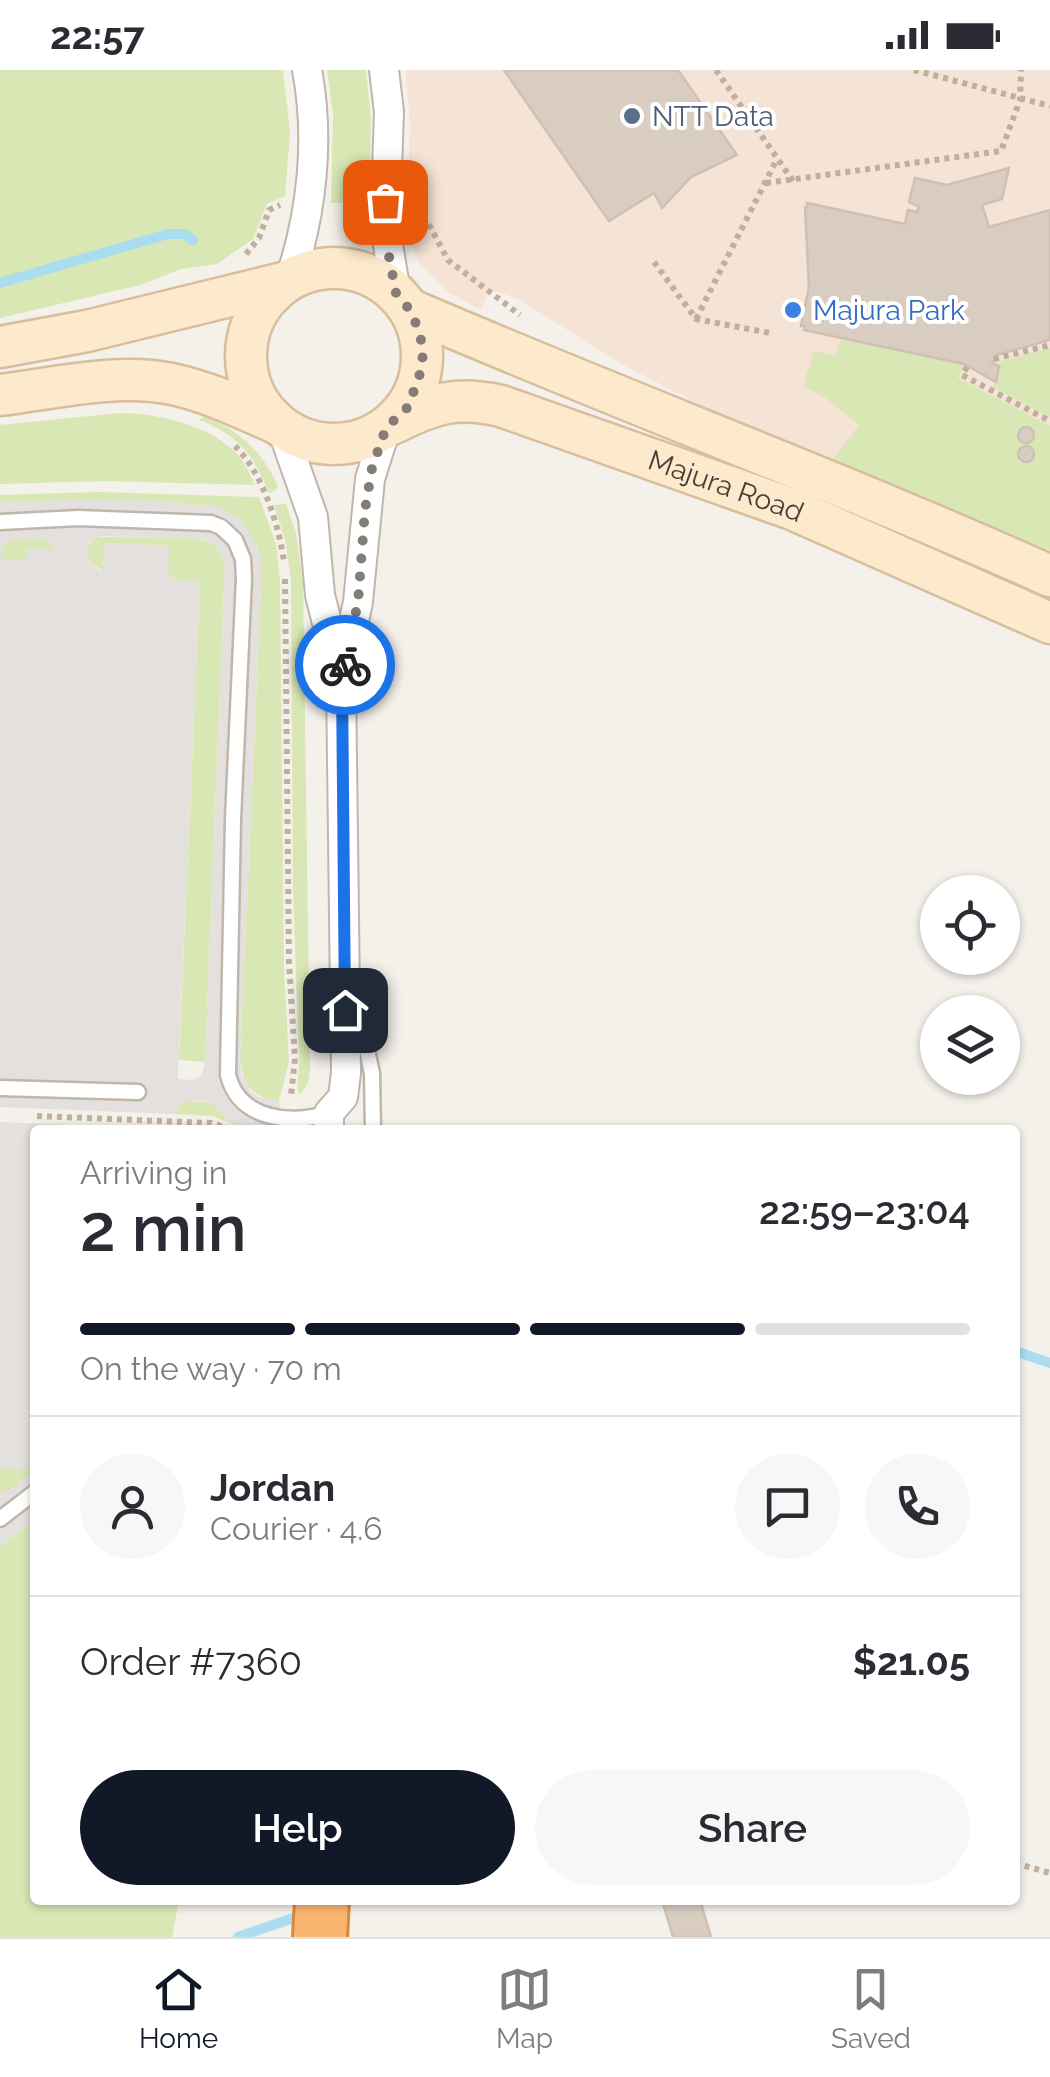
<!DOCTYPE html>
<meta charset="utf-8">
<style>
:root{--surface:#fff;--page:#f7f7f7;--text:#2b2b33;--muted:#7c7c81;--line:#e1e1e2;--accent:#111827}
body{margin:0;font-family:Raleway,sans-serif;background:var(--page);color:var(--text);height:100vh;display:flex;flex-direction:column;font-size:38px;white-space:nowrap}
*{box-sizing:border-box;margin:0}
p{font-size:32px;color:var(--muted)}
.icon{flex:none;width:55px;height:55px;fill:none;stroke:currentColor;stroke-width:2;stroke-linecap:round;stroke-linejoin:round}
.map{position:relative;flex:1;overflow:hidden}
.drawer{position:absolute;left:30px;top:1055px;width:990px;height:780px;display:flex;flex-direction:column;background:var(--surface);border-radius:10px;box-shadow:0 2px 8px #0004}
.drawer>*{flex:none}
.controls{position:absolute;left:920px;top:805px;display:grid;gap:20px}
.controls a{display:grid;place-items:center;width:100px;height:100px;border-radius:50%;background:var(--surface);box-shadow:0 2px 8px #0004;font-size:50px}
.pin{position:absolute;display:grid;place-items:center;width:85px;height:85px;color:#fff;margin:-42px;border-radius:20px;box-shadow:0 5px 15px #0006}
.courier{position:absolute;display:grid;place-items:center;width:100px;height:100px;margin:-50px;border:8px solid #1a73e8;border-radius:50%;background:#fff;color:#222;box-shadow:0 2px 12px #0007}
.summary em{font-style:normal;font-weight:600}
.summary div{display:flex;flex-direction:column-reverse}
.summary{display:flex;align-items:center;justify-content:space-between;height:170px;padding:0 50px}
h1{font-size:65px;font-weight:600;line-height:75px}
.bar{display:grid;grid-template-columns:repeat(4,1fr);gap:15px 10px;align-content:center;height:120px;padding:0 50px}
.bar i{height:12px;border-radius:8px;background:var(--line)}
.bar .on{background:var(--accent)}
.bar p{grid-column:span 4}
.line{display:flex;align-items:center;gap:25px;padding:0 50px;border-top:2px solid var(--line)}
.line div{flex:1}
.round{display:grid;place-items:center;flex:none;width:105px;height:105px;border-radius:52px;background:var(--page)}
.action{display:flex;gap:20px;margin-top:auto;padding:20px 50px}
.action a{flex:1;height:115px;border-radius:60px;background:var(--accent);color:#fff;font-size:40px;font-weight:600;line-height:115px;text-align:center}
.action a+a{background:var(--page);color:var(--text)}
.status{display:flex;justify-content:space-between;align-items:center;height:70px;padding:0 50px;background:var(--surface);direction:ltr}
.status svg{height:28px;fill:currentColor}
.tabs{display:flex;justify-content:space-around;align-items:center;height:140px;border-top:2px solid var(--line);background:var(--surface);font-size:28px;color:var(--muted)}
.tabs a{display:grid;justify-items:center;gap:5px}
.tabs .on{color:var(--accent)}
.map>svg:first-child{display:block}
</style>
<div class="status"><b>22:57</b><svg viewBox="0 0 49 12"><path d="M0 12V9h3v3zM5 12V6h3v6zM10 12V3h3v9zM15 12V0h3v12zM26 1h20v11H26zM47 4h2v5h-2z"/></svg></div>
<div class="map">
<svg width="1050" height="1867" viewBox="0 0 1050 1867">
<rect width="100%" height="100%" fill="#f4f0ea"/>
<path fill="#f5e3d6" d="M405,0h645v481l-337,-140 -88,-45 -107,-67 -29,-10 -8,21 -35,-19 -29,-31 -10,-28 3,-111z"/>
<path fill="#d8e7b4" d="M0,0h283l7,62 -5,64 -18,8 -14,35 -36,25 -36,5 -41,16 -140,33z
M327,0h39l5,48 -2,88 -10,-1 -4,-8h-10l-3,6h-11l2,-89z
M841,268l123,26 -6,14 92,48v125l-217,-92 26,-34 -32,-26 -24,-13 11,-35 22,5z
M1050,278v69l-57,-30 6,-25z
M120,343c36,0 87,12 114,38 10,9 15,22 21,34l-149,-4 -106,3v-59z
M205,347c36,14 57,35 73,69l-3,5 -6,2c-15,-38 -32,-59 -70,-73z
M99,422l160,5 17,47 4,35 4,390 5,92 -10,40c-27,-4 -36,-14 -39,-42l21,-472 -3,-39 -39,-41 -72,-7 -147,2v-7z
M286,434l10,29 7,50 7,486 -2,15 -8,10 -3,-5 2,-26 -6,-176 -2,-308 -6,-39 -11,-35z
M98,467l101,1 17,8 9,15 -20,501 -26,-2 21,-478 -27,-2 -5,-7v-27l-63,-3 -2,27 -12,-6c-6,-10 -5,-23 7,-27z
M43,468l8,4 5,8 -29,11 -26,-1v-11l7,-8z
M184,1031l27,1 18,18 19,10 -35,-14 -39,-2z
M29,1372l6,1v28l-24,18 -11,4v-25l27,1z
M35,1449v381h144l-7,37h-172v-391z"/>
<path fill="#e3e0de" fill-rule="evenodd" d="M63,430h84l72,7 22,13 14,21 6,20v26l-21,472 1,14 9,18 8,6 21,4 2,29h-33l-15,-7 -25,-22h-24l-10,13 -174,-7v-605zM101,466l102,3 13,7 9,15 -20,501 -3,13 -9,5 -15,-1v-7l22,-491 -27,-1 -5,-7 1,-27 -65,-3 -1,26 -4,1 -10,-8 -2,-11 3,-10zM45,468l11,11 -29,-1 -1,13 -25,-1v-11l7,-8z
M0,1052l181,8h-146v313h-6l-1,26 -28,-1z
M35,1401v48l-35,27v-53l11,-4z"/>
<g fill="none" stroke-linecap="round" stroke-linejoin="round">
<path stroke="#a9ddef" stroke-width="10" d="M0,213l168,-49h16l9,6
M1015,1281l35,12
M238,1867l70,-24"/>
</g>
<path fill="#d9cdc2" stroke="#d0c0b3" stroke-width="2.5" d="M504,0h174l59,85 -46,22 -29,31 -8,-15 -45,28z
M1009,98l-7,31 -20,6 7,22 61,-17v130l-54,15 -4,8 7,3 -3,16 -32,-18 -160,-34 1,-4h-4l8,-39 -4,-80h3l-1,-4 98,21 3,-14 9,2 2,-5 -10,-5 6,-24 32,7z
M1018 365a8 8 0 1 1 16 0a8 8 0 1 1-16 0Z
M1018 384a8 8 0 1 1 16 0a8 8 0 1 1-16 0Z
M662,1830h38l11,37h-38z"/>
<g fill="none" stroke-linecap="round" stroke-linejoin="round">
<g stroke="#c0b6ac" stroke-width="19">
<path id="service" d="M0,452l78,-4 133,5 10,4 14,13 8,19 1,19 -11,241 -5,256c11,45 63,50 101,38
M355,926l17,77 1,57
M0,1018l138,4
M0,1449l35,-27"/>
</g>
<g stroke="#c0b6ac" stroke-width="32">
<path id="minor" d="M384,0l5,42 -4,115 11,66
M290,209c22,-66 30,-140 17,-209
M281,356l32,91 7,78 20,79
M329,1060v-17l14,-16 3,-24 -5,-393 17,-78 12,-123 16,-51"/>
</g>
<g stroke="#d6be9e" stroke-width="45">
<g id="secondary">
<circle cx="334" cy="286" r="88"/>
<path d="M409,239c213,92 430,172 641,267"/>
<path d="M0,277l87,-16 196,-48"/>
<path d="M0,325c56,-7 116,-22 172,-11 37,8 70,24 104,39"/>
<path id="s1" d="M394,353c40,-20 62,-27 107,-17l291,103 258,114"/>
</g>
</g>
<g stroke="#d9893f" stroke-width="58">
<path id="motorway" d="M320,1867l2,-37"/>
</g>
<path stroke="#c1af9e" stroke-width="6" stroke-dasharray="5 5" stroke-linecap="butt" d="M716,0l77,111
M914,0l136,36
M766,113l235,-32 19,-51 1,-30
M412,145l15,6 21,39 72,55
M246,184l13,-16 10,-28 11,-5
M654,192l42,57 74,14
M696,249l81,-160
M994,289l56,-14
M967,297l-5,8 88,46
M235,376c28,28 43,77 49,115
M285,509l4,384 6,96 -4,37
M37,1046l174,7 24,7
M1015,1793l35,10"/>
<use href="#service" stroke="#fff" stroke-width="14"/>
<use href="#minor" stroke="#fff" stroke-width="28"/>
<use href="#secondary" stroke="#fde9cb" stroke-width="40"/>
<use href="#motorway" stroke="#fab670" stroke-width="52"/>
</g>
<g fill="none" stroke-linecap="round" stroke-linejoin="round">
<path stroke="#847d76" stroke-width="10" stroke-dasharray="0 18" d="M345,595l13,-63 7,-92 7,-42 14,-40 22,-21 14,-39 1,-20 -5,-20 -9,-19 -13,-16 -9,-47 -2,-44"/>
<path stroke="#1a73e8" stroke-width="12" d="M345,595l-3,15 3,330"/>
</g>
<circle fill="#5c6f8a" stroke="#fff" stroke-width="4" cx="632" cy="46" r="10"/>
<circle fill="#3f7fe0" stroke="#fff" stroke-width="4" cx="793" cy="240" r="10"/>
<g text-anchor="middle" stroke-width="8" stroke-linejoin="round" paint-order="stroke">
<g font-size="28" fill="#4e5e75" stroke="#fff" text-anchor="start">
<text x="652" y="56">NTT Data</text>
</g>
<g font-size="28" fill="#366cbe" stroke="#fff" text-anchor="start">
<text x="813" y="250">Majura Park</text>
</g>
<g font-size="28" fill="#483f38" stroke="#fff">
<text dy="10" stroke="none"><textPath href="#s1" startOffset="350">Majura Road</textPath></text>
</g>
</g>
</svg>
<div class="controls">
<a><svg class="icon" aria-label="locate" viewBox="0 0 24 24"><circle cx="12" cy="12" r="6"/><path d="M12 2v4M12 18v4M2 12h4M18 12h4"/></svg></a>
<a><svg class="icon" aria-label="layers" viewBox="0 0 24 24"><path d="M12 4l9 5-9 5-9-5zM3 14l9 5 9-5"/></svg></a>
</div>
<div class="pin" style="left:385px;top:132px;background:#ea580c"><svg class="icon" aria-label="bag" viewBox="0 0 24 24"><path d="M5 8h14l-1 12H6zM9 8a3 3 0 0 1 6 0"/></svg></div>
<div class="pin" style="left:345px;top:940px;background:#1f2937"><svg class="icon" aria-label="home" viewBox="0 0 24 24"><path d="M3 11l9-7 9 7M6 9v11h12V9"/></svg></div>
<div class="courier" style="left:345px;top:595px"><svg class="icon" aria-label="bike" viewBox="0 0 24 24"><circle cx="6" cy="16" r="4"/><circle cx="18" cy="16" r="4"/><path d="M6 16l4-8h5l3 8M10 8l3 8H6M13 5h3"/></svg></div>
<section class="drawer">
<div class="summary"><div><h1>2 min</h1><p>Arriving in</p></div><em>22:59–23:04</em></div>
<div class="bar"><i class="on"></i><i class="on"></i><i class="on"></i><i></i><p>On the way · 70 m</p></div>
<div class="line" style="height:180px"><a class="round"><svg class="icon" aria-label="person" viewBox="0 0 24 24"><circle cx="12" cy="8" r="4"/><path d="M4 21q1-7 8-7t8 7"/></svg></a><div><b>Jordan</b><p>Courier · 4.6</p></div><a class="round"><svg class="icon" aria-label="chat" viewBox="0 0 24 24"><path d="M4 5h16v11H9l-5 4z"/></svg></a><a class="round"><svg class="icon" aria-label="phone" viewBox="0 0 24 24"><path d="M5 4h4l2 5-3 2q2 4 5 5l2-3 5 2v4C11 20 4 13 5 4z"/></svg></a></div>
<div class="line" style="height:130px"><div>Order #7360</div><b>$21.05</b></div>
<div class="action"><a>Help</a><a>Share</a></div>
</section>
</div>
<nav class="tabs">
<a class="on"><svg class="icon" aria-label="home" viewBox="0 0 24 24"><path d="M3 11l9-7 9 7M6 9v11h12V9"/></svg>Home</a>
<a><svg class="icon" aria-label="map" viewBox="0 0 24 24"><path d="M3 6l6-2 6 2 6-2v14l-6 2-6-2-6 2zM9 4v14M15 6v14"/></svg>Map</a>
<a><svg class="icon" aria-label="saved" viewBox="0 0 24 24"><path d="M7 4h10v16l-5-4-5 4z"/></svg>Saved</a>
</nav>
